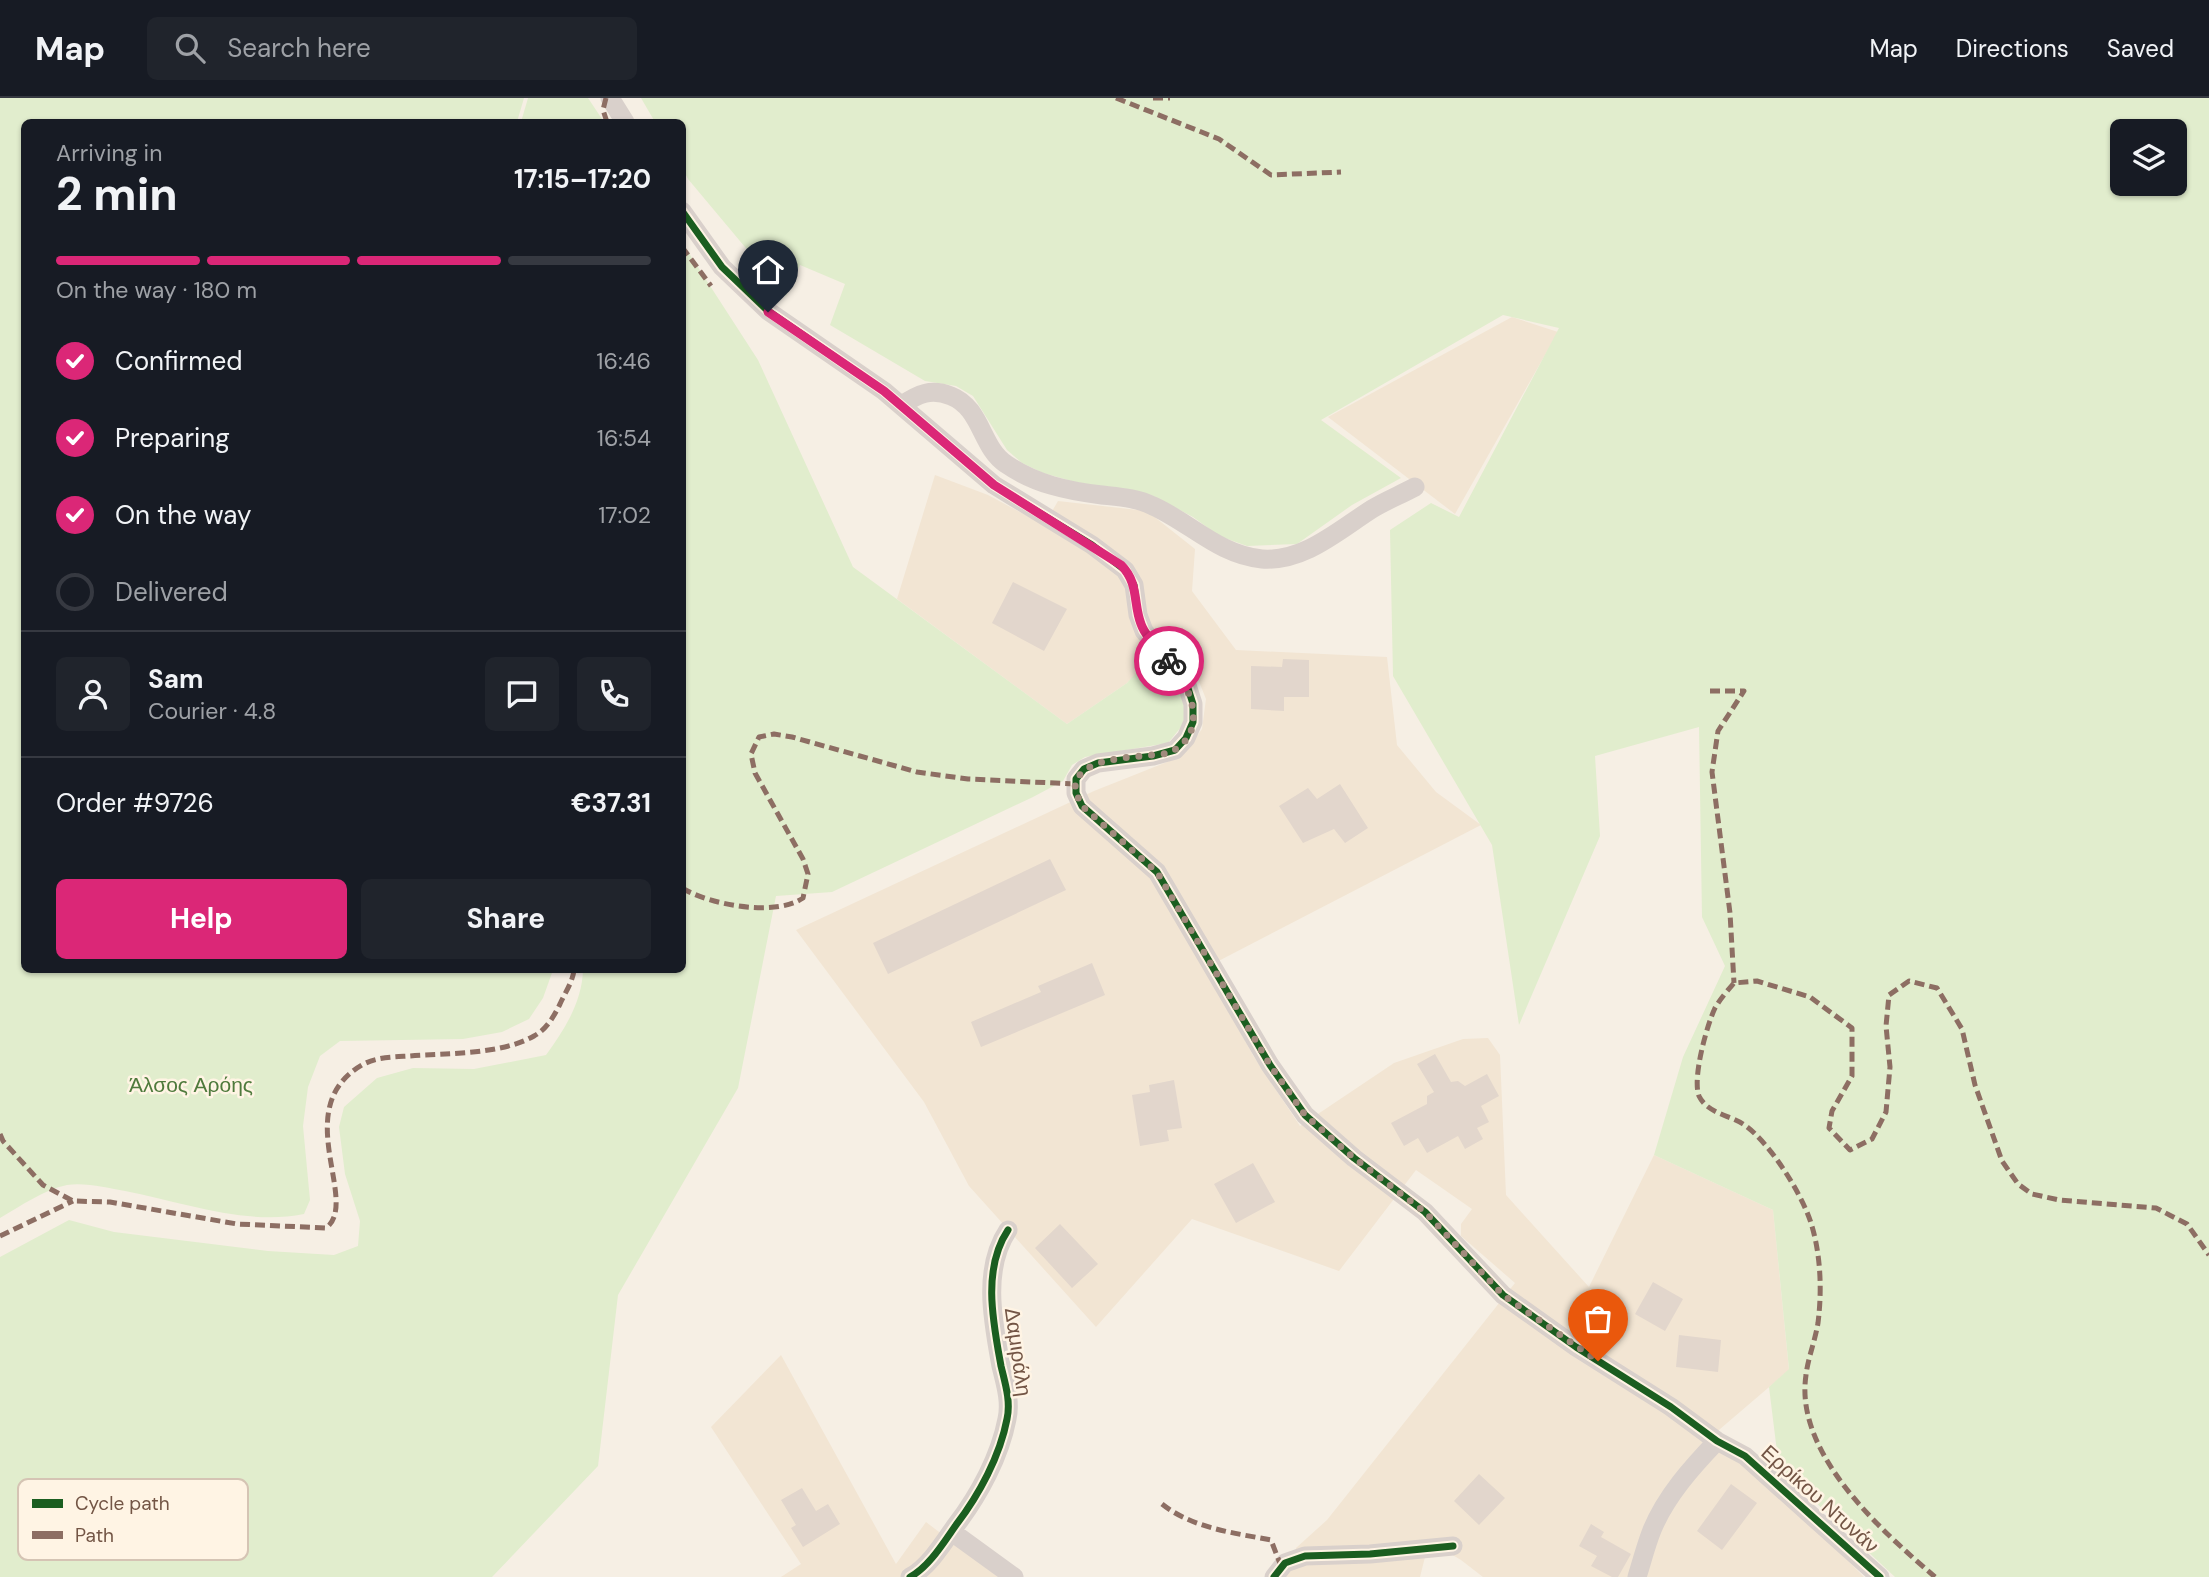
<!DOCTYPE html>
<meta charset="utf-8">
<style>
:root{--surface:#171b24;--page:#20242c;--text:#f1f3f6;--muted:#9ea1a6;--line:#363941;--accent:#db2777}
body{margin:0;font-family:"DM Sans",sans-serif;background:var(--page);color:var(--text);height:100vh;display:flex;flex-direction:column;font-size:26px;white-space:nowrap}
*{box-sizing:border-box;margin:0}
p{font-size:23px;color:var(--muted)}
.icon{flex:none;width:38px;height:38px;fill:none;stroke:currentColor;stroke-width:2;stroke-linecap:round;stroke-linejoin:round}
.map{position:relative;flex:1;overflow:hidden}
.sheet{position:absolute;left:21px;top:21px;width:665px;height:854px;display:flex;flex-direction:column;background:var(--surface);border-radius:10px;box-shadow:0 2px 5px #0004}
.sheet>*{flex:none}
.tools{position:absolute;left:2110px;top:21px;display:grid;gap:14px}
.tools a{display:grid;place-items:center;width:77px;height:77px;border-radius:10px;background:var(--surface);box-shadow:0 2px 5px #0004;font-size:35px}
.pin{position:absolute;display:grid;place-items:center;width:60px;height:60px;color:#fff;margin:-72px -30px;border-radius:50% 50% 50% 0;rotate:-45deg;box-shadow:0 0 7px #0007}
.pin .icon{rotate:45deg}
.courier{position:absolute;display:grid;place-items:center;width:70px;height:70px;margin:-35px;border:5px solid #db2777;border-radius:50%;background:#fff;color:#222;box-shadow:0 2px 9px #0007}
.summary em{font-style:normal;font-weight:700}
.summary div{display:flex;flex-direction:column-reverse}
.summary{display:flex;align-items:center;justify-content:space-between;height:119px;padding:0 35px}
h1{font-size:46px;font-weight:700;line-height:52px}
.bar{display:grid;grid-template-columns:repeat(4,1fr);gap:10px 7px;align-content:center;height:84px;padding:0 35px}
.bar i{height:9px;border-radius:5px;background:var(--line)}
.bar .current{background:var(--accent)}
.bar p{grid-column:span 4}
.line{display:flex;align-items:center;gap:18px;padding:0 35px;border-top:2px solid var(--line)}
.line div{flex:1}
.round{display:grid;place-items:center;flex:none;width:74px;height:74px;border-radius:10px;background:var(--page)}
ol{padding:0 35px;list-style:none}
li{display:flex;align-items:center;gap:21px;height:77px}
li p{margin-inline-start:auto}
li .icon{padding:7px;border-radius:50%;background:var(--accent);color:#fff;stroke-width:4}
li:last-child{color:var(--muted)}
li i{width:38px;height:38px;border:4px solid var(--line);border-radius:50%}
.action{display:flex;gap:14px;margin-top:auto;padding:14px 35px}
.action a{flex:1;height:80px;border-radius:10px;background:var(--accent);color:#fff;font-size:28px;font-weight:700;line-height:80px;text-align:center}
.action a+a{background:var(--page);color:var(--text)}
header{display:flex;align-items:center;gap:42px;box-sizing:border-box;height:98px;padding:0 35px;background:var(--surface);border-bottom:2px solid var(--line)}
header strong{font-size:33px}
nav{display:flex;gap:38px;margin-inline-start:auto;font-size:24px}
.search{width:490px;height:63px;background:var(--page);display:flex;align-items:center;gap:18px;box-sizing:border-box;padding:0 24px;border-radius:10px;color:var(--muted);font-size:26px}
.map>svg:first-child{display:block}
</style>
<header>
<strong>Map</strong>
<div class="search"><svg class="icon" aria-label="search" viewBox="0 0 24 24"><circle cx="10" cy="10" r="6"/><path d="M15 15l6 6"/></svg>Search here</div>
<nav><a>Map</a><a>Directions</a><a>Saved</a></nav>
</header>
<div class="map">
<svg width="2209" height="1479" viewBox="0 0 2209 1479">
<rect width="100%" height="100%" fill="#f6efe4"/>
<path fill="#f2e5d3" d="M1512,219l46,15 -103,182 -127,-97z
M935,377l53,20 56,30 14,-24 89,10 48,38 -3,42 44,59 151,7 10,88 39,47 45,33 -276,143 49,89 46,69 94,-63 69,-24 25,-1 12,17 6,140 83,92 65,-132 119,55 16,160 -83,71 49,30 24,20 85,86h-381l-22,-17 -32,-19 -9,36h-139l14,-13 1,-16 31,-28 188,-237 -54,-47v-12l11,-15 -56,-39 -77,101 -147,-52 -96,108 -127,-141 -45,-84 -128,-172 298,-139 88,-35 20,-27 4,-30 -12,-30 -23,-32 -44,46 -60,41 -170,-125z
M781,1257l115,209 30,-42 72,55h-217l20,-13 -90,-137z"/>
<path fill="#e1edcd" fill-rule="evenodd" d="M0,0h524l-7,24h-493v848h529l-10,28 -14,21 -27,13 -39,7 -123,2 -20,15 -12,31 -5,39 7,74 -6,14c-58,12 -122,-12 -179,-23 -17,-3 -40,-9 -58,-6 -24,5 -46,21 -67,33z
M528,0h60l16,24h-83z
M641,0h1568v1479h-314l-116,-109 -10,-81 20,-18 -16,-159 -119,-55 29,-98 42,-91 -23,-49 -3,-190 -104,29 5,80 -81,189 -27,-180 -99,-169 -3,-146 41,-27 28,14 100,-189 -56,-13 -182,105 80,58 -49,27 -55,39 -50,2 -28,-10 -26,-19 -42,-22 -76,-13 -32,-9 -21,-10 -15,-13 -34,-54 -17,-10 -31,-5 -95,-56 15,-41 -45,-19 -14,31 -98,-117 -5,-10 -1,-47h-27zM2123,33h52v53h-52z
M683,146l75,116 95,207 214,157 60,-41 14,-16c39,6 42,20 45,54l-18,22 -83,14 -13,8 -9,16 -30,16 -201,95 -56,4 -38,192 -120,207 -20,171 -106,111h-492v-320l69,-37 45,12 154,19 66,4 24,-9 2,-25 -15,-47 -6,-47 5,-20 33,-29 36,-10 61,1 72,-14c19,-26 36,-53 37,-85h99z"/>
<path fill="#e2d6cc" d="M1013,484l54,27 -23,42 -52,-28z
M1283,561l26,1v37h-25v14l-33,-2v-43l31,1z
M1340,686l28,44 -23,15 -11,-14 -31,14 -24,-37 29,-18 9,11z
M1050,761l16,31 -178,84 -15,-31z
M1092,865l13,32 -124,52 -10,-25 70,-30 -3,-6z
M1435,956l16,28 7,-1 7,5 22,-12 12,22 -18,10 8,16 -12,6 6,11 -18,10 -7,-13 -31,17 -9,-15 -14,8 -13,-23 36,-19v-8l7,-4 -17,-28z
M1174,982l8,48 -15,2 2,11 -29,5 -8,-51 18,-3 -1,-7z
M1253,1065l22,39 -39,21 -22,-39z
M1060,1126l38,40 -26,24 -37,-40z
M1653,1184l30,17 -18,32 -30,-17z
M1679,1237l42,5 -3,32 -42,-5z
M1479,1376l26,24 -26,27 -25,-24z
M1731,1386l26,19 -35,47 -25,-19z
M802,1390l14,23 12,-7 12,20 -37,23 -12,-19 5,-3 -15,-25z
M1591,1426l13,8 -3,5 30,17 -13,23h-6l-21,-11 6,-10 -18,-10z"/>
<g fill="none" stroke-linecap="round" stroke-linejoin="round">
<path stroke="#d9d0cb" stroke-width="19" d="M610,0l15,24
M682,113l40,56 46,44 116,80 110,94 98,60 33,25 9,15 4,30 6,16 42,51 7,22v18l-7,16 -11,12 -22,6 -55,7 -14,6 -8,10v14l6,13 75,66 113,193 35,50 49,43 71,54 78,83 73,52 95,60 46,34 28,15 135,121
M902,307c16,-11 29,-17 49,-9 31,12 30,52 55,68 29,20 62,27 96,31 18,2 35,3 51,11 38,17 66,49 109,53 42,3 77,-29 110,-50 13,-8 28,-14 43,-22
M952,1434l62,45
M910,1479c19,-10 34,-35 46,-52 23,-30 44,-69 51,-106 4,-18 -2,-36 -6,-53 -8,-44 -19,-97 7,-136
M1274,1479l11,-14 20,-7 65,-2 83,-8
M1637,1479c5,-16 9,-32 15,-47 14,-34 40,-63 65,-89"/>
<path stroke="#8d6e63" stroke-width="5" stroke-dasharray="10 5" stroke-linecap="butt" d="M606,0l-3,12 4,12
M1116,0l103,41 52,36 70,-3
M1153,0h17
M682,149l29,39
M1710,593h34l-26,40 -6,41 18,141 4,70
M682,790c28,17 93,29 121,10l5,-24 -5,-15 -48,-86 -4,-19 8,-17 15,-3 18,3 125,35 51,7 107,5
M0,1036l3,7 40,44 30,16 37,1 127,22 89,4c35,-26 -38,-120 36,-163 14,-8 31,-8 47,-9 37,-3 92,-1 125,-20 13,-7 20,-20 26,-32 5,-11 13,-23 14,-34
M0,1138l73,-35
M1162,1406c30,24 72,29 109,36l10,26
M1935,1479c-53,-46 -141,-123 -129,-202 2,-17 9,-34 12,-52 4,-32 3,-68 -7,-100 -9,-29 -42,-82 -68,-99 -14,-9 -36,-11 -44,-28 -7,-18 8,-71 16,-88 5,-9 13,-18 19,-25l23,-2 53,16 42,31v48l-20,35 -3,17 21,22 22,-11 14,-27 4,-45 -4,-41 3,-31 20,-14 28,7 25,41 13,56 27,76 16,23 14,10 27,6 97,8 31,16 22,31"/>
<g stroke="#fff4e4" stroke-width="11">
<path id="cycleway" d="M682,113l40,56 46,44 116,80 110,94 98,60 33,25 9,15 4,30 6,16 42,51 7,22v18l-7,16 -11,12 -22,6 -55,7 -14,6 -8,10v14l6,13 75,66 113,193 35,50 49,43 71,54 78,83 73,52 95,60 46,34 28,15 135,121
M910,1479c19,-10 34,-35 46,-52 23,-30 44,-69 51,-106 4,-18 -2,-36 -6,-53 -8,-44 -19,-97 7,-136
M1274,1479l11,-14 20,-7 65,-2 83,-8"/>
</g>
<use href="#cycleway" stroke="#1b5e20" stroke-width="7"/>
</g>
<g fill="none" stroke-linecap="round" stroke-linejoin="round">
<path stroke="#a18b7d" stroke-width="7" stroke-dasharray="0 12.6" d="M1169,563c22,25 42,74 -1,92 -25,5 -85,1 -93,31l1,9 6,13 75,66 113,193 35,50 49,43 71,54 78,83 95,66"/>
<path stroke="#db2777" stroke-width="9" d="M768,214l116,79 110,94 127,80c18,18 12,38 20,59 5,14 19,26 28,37"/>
</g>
<g text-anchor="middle" stroke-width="5" stroke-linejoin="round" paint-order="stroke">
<g font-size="21" fill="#4f7a3c" stroke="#fff4e4">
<text x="191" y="994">Άλσος Αρόης</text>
</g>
<g font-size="21" fill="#735545" stroke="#fff4e4">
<text transform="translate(1018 1254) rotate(82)" y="7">Δαμιράλη</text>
<text transform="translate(1820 1401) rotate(42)" y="7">Ερρίκου Ντυνάν</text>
</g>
</g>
<rect x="18" y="1381" width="230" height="81" rx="10" fill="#fff4e4" stroke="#d5c4b4" stroke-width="2"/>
<rect x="32" y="1401" width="31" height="9" fill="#1b5e20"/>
<rect x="32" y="1433" width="31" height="8" fill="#8d6e63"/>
<g font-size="19" fill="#735545">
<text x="75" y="1412">Cycle path</text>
<text x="75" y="1444">Path</text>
</g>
</svg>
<div class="tools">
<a><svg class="icon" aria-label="layers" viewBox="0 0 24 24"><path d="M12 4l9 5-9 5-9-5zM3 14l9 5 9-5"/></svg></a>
</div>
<div class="pin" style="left:1598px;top:1263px;background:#ea580c"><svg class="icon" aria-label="bag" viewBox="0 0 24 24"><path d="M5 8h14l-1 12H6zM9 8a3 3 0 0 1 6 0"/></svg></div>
<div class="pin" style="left:768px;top:214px;background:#1f2937"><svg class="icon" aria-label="home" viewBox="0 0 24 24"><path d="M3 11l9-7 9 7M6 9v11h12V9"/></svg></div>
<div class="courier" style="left:1169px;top:563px"><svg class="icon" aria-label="bike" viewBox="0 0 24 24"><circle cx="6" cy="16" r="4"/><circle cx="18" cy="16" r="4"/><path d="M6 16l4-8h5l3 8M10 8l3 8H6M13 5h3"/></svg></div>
<section class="sheet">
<div class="summary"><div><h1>2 min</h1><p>Arriving in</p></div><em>17:15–17:20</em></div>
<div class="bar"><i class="current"></i><i class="current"></i><i class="current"></i><i></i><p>On the way · 180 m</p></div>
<ol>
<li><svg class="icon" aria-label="check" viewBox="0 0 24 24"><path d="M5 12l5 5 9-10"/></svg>Confirmed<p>16:46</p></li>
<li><svg class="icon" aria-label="check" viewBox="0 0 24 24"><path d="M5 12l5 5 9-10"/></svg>Preparing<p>16:54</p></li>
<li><svg class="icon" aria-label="check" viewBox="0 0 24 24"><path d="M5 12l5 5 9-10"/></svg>On the way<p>17:02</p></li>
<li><i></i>Delivered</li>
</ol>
<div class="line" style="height:126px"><a class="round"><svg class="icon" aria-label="person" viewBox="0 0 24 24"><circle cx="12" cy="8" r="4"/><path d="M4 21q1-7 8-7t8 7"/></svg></a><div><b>Sam</b><p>Courier · 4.8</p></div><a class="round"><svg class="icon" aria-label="chat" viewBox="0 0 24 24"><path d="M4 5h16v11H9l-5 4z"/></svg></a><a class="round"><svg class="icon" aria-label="phone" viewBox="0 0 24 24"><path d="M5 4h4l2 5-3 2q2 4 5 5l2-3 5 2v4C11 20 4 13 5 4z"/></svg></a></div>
<div class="line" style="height:91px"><div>Order #9726</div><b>€37.31</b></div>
<div class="action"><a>Help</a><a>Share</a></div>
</section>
</div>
